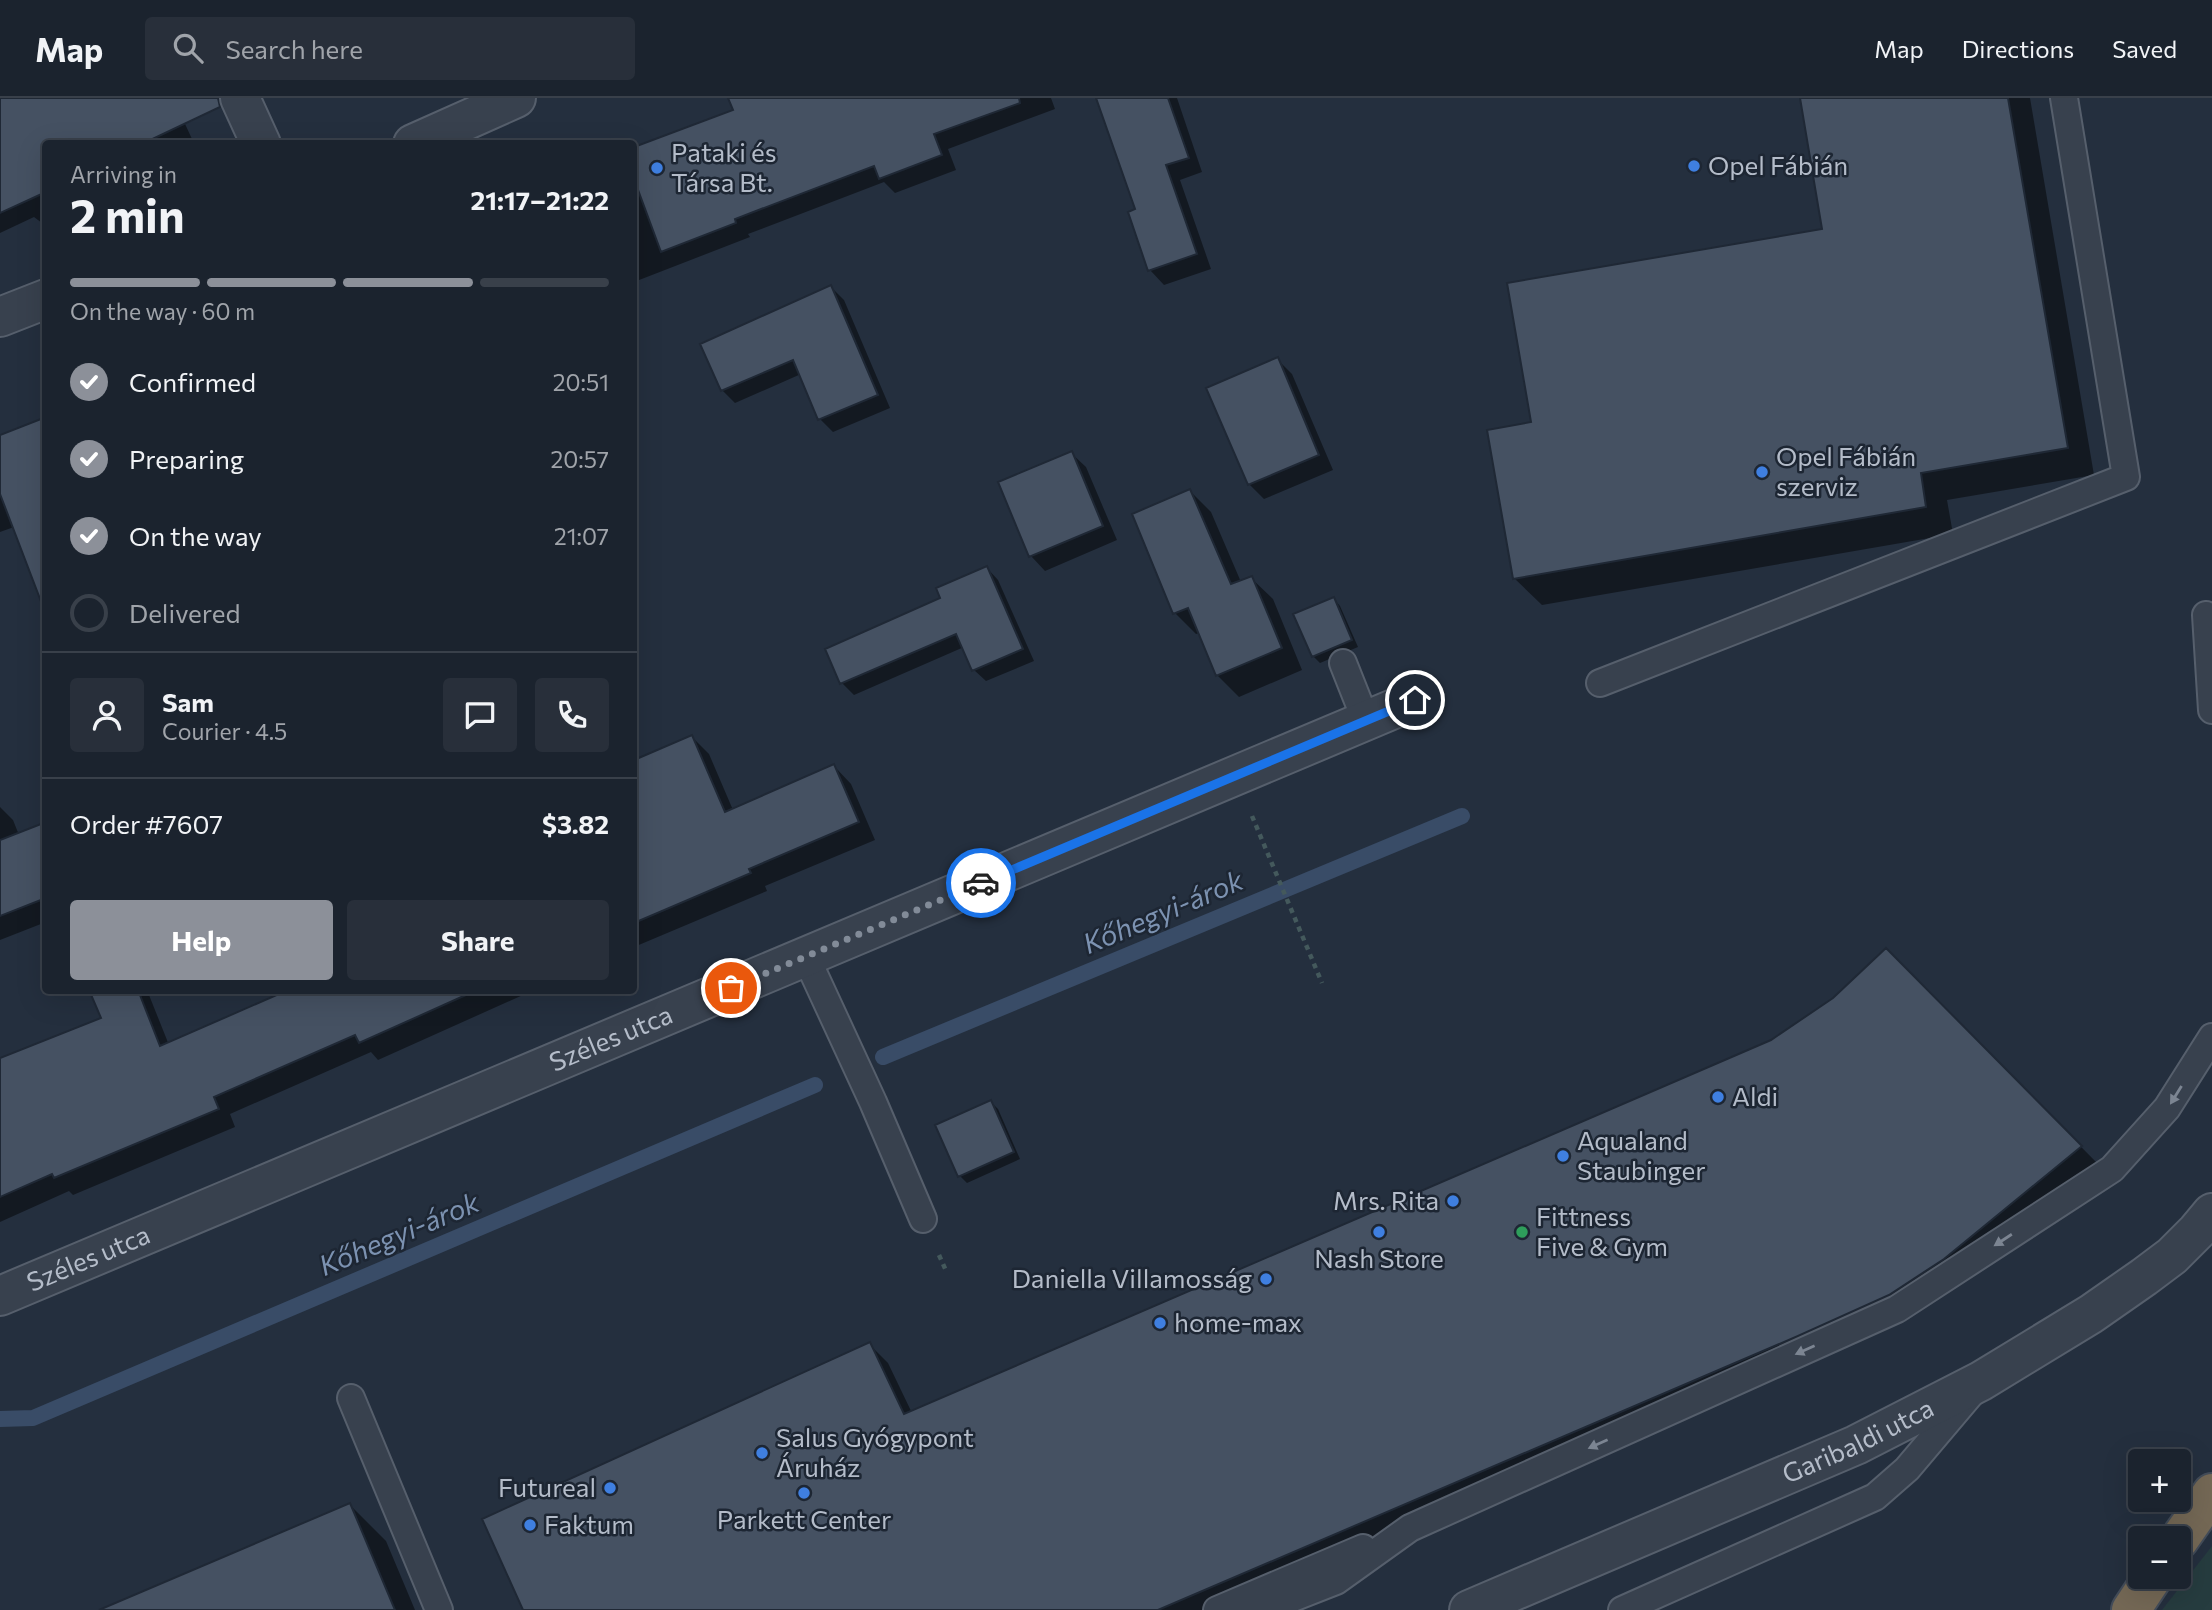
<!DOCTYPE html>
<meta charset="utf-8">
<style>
:root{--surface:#1b232e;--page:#282f3a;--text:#f1f3f6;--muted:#a0a4aa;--line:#39404a;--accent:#8c9099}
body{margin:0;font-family:Commissioner,sans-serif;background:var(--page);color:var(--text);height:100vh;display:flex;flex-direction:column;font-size:26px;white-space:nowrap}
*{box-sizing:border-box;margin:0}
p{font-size:23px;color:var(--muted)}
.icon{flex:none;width:38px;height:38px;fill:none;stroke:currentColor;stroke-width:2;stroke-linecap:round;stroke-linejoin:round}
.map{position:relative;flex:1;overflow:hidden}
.panel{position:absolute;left:42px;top:42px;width:595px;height:854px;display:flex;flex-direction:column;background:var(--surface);border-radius:7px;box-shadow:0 7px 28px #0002,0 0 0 2px var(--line)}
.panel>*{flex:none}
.buttons{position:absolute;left:2128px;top:1351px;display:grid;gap:14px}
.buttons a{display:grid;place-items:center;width:63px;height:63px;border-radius:7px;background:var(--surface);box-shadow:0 7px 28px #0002,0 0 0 2px var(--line);font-size:35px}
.pin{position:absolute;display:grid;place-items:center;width:60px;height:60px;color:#fff;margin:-30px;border:4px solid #fff;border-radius:50%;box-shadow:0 2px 7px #0007}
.courier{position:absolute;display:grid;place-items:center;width:70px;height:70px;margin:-35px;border:5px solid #1a73e8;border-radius:50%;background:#fff;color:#222;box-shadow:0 2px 9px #0007}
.overview em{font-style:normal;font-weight:700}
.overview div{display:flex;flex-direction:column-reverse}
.overview{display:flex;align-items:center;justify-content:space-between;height:119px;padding:0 28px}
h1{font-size:46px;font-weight:700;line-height:52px}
.bar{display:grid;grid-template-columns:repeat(4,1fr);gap:10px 7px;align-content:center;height:84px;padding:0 28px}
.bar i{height:9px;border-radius:5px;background:var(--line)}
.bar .active{background:var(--accent)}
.bar p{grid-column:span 4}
.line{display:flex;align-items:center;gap:18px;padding:0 28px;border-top:2px solid var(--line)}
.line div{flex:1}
.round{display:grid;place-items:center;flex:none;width:74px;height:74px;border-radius:7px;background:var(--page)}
ol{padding:0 28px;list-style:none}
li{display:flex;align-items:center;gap:21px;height:77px}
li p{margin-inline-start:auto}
li .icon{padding:7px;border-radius:50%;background:var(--accent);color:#fff;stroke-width:4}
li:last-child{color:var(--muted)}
li i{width:38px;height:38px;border:4px solid var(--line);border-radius:50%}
.primary-button{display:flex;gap:14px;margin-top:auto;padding:14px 28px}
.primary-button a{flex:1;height:80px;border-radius:7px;background:var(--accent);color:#fff;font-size:28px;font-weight:700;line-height:80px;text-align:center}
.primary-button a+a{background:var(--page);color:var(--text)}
header{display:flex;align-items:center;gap:42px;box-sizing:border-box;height:98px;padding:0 35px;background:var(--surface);border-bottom:2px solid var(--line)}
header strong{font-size:33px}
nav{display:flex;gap:38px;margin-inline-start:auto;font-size:24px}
.search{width:490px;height:63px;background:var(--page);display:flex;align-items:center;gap:18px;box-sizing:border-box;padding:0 24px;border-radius:7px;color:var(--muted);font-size:26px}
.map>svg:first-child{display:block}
</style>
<header>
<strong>Map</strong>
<div class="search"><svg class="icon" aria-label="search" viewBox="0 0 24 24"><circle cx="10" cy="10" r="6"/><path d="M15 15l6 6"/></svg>Search here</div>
<nav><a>Map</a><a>Directions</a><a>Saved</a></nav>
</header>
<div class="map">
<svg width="2212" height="1512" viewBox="0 0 2212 1512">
<rect width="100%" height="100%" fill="#242f3e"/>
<path fill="#263c3f" d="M2212,1448v64h-50z"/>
<path fill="#0007" d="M0,0h173l19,41 -9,5h-137v82l-12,-9 -34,16z
M730,0h321l4,11 -107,40 8,21 -61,23 -11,-11 -136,52 2,3 -116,45v-133l101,-38z
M1098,0h79l25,74 -22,8 31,89 -47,16 -14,-15 -13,-60z
M1802,0h228l64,377 -147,25 6,34 -411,71 -28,-27 19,-155 291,-193z
M831,189l13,13 46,108 -57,24 -13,-13 -19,-45 -66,29 -13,-13 -20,-46z
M1278,262l14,14 41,96 -69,29 -15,-15z
M0,338l14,91 -14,5z
M1071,355l15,14 31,73 -72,31 -14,-15 -31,-73z
M1190,393l21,21 30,70 10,-4 22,21 29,71 -63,27 -22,-22 -17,-42 -4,1 -21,-21z
M987,470l11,12 36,81 -48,20 -12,-11 -10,-23 -110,48 -12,-12 101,-84z
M1334,501l6,7 18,41 -38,16 -7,-7z
M692,639l17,17 24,56 101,-44 17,18 24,56 -110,46 2,5 -133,56v-185z
M0,709l13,13 6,15 27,-11v98l-46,18z
M1886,852l213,215 -136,113 -743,332h-695l344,-266 19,19 24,50 859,-371 63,-43z
M91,892h56l22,55 124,-55h241l-156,70 -7,-8 -141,62 5,13 -162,68 -4,-4 -69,31v-136l103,-67z
M991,1004l7,7 22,50 -53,24 -7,-7 -23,-51z
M350,1407l36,36 29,69h-312z"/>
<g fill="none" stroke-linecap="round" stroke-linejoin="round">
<path stroke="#394c67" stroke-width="16" d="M883,959l579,-241
M0,1321l33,-1 782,-333"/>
</g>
<path fill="#455162" stroke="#1f2835" stroke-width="2" d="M0,0h218l2,9 -78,37h-96v48l-46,21z
M728,0h291l1,5 -86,31 8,21 -63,24 -5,-13 -139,53 1,4 -75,29 -27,-73v-32l99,-37z
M1096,0h72l21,60 -23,7 31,89 -49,17 -20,-59 7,-3z
M1800,0h208l60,350 -147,25 5,34 -413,72 -26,-149 44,-8 -24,-139 315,-54z
M831,187l47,110 -60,25 -25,-60 -72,31 -21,-47z
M1278,259l41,98 -71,30 -42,-97z
M46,319v186l-4,1 -42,-110v-59z
M1072,353l31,75 -74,31 -31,-75z
M1190,391l41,95 21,-8 30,72 -66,28 -28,-68 -15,6 -41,-100z
M987,468l36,83 -51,22 -16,-37 -116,50 -15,-35 115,-51 -4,-10z
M1334,499l18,43 -40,17 -19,-43z
M692,637l33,77 109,-48 25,58 -110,47 2,4 -117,50v-163z
M46,724v76l-46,18v-76z
M1886,850l196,198 -138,113 -55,36 -91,41 -640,274h-635l-41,-91 388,-177 34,72 867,-374 62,-42z
M89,892h49l22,56 128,-56h189l-118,53 -4,-8 -141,62 5,12 -165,69 -2,-4 -52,23v-139l101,-40z
M991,1002l23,52 -56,25 -23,-52z
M350,1405l45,107h-296z"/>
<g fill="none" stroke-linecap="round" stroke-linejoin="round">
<g stroke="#565f6c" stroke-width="30">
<path id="lane" d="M2206,517l6,95
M1343,565l23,58
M1600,585l526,-206 -62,-379
M806,859l67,145 50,117
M351,1300l88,212
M1217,1512l146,-62
M1262,1512l74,-29 74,-53 487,-219 215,-140 55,-61 45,-71
M1622,1512l253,-113 32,-28 66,-78"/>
</g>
<g stroke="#565f6c" stroke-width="42">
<g id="street">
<path d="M240,0l21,46"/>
<path d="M413,46l103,-46"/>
<path d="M0,219l46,-18"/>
<path id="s1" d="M0,1198l1415,-596"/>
<path id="s2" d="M1469,1512l387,-165 125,-64 110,-67 53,-37 28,-21 25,-25 15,-18"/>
</g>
</g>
<g stroke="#434c59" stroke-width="42">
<path id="highway" d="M2179,1442l33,-47
M2131,1512l22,-33"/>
</g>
<path stroke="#44595c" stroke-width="4.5" stroke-dasharray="5 5" stroke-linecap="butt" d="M1252,718l70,167
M939,1157l8,18"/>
<use href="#lane" stroke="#38414e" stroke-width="26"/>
<use href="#street" stroke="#38414e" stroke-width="38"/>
<use href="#highway" stroke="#746855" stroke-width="38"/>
</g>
<defs><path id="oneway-solid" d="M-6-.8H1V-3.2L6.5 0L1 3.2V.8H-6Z" transform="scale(1.75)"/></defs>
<g fill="#7c8592">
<use href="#oneway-solid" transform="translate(2176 997) rotate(122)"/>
<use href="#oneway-solid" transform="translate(2003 1142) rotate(147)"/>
<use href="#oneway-solid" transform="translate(1805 1252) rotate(156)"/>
<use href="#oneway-solid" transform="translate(1598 1346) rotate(156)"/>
</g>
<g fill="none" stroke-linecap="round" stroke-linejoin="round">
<path stroke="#828b98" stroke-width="7" stroke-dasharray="0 12.6" d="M731,890l250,-105"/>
<path stroke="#1a73e8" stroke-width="9" d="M981,785l434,-183"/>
</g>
<g fill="#3f7fe0" stroke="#1d2633" stroke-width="2.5">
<circle cx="1694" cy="68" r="7"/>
<circle cx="657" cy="70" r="7"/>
<circle cx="1762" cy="374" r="7"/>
<circle cx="1718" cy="999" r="7"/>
<circle cx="1563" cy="1058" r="7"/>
<circle cx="1453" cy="1103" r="7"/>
<circle cx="1379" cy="1134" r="7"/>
<circle cx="1266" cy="1181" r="7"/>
<circle cx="1160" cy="1225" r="7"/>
<circle cx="762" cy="1355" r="7"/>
<circle cx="610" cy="1390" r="7"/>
<circle cx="804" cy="1395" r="7"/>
<circle cx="530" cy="1427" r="7"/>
</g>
<circle fill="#2e9e5b" stroke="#1d2633" stroke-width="2.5" cx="1522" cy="1134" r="7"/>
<g text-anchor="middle" stroke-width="5" stroke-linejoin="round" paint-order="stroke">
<g font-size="26" fill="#b4bcc9" stroke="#1d2633" text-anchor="start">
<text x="671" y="64">Pataki és<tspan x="671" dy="30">Társa Bt.</tspan></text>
<text x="1708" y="77">Opel Fábián</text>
<text x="1776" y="368">Opel Fábián<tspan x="1776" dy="30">szerviz</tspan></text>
<text x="1732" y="1008">Aldi</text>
<text x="1577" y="1052">Aqualand<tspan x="1577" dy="30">Staubinger</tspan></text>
<text x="1439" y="1112" text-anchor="end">Mrs. Rita</text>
<text x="1536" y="1128">Fittness<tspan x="1536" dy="30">Five &amp; Gym</tspan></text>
<text x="1379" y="1170" text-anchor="middle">Nash Store</text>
<text x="1252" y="1190" text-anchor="end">Daniella Villamosság</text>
<text x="1174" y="1234">home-max</text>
<text x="776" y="1349">Salus Gyógypont<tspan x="776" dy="30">Áruház</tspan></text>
<text x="596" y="1399" text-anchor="end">Futureal</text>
<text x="804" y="1431" text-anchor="middle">Parkett Center</text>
<text x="544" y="1436">Faktum</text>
</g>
<g font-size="26" fill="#b4bcc9" stroke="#1d2633">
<text dy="9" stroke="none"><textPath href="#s1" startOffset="663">Széles utca</textPath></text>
<text dy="9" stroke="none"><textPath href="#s1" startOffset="96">Széles utca</textPath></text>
<text dy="9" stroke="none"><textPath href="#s2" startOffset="424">Garibaldi utca</textPath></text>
</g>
<g font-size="28" font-style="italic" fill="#7c92b1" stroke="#1d2633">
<text transform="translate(1163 814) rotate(-23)" y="10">Kőhegyi-árok</text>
<text transform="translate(399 1136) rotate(-23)" y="10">Kőhegyi-árok</text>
</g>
</g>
</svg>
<div class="buttons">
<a>+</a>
<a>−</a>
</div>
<div class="pin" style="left:731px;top:890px;background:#ea580c"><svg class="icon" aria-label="bag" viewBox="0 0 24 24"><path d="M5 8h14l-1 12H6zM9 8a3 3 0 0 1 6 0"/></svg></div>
<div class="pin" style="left:1415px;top:602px;background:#1f2937"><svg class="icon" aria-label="home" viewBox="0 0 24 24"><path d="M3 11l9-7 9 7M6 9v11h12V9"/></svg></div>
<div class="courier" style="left:981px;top:785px"><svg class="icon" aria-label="car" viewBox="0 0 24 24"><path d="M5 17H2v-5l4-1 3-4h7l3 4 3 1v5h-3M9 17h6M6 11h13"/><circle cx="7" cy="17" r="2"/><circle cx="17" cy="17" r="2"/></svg></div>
<section class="panel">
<div class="overview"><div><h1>2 min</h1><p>Arriving in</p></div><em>21:17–21:22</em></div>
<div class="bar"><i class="active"></i><i class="active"></i><i class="active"></i><i></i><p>On the way · 60 m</p></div>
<ol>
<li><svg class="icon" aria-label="check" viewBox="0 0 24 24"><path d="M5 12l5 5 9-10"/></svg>Confirmed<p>20:51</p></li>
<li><svg class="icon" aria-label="check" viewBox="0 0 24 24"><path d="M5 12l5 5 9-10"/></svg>Preparing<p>20:57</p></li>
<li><svg class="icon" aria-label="check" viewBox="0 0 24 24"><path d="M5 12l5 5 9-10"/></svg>On the way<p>21:07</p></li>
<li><i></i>Delivered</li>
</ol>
<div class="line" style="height:126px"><a class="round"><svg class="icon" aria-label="person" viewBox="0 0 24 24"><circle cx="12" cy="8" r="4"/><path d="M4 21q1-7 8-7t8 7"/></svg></a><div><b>Sam</b><p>Courier · 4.5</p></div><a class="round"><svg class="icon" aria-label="chat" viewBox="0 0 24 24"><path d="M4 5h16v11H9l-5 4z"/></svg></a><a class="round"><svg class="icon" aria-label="phone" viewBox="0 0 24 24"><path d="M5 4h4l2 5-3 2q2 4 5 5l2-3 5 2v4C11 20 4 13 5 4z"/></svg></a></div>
<div class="line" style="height:91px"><div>Order #7607</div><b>$3.82</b></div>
<div class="primary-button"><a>Help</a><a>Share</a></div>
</section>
</div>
